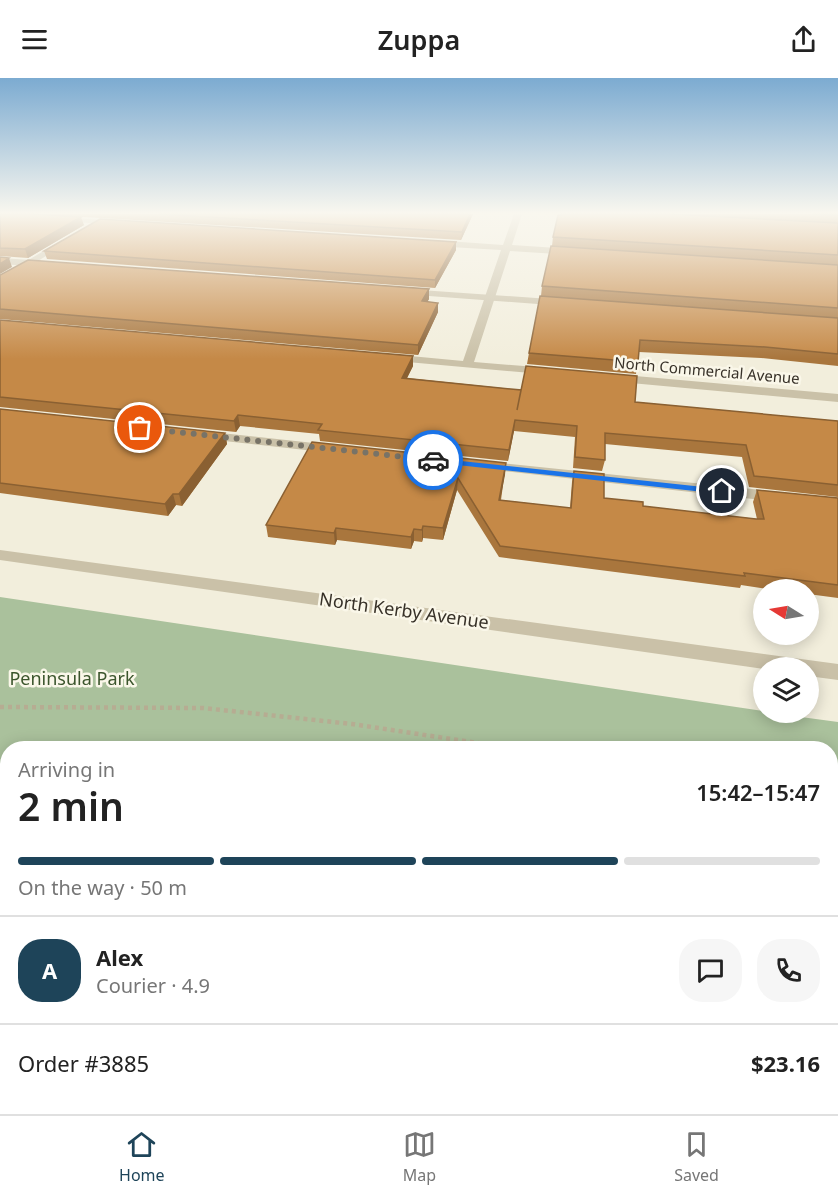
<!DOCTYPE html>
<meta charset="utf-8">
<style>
:root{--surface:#fff;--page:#f6f6f6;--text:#222;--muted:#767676;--line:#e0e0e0;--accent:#1e4459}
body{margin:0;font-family:"Noto Sans",sans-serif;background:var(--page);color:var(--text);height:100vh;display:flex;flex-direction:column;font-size:22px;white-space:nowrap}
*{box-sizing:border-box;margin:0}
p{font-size:20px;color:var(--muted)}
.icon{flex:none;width:33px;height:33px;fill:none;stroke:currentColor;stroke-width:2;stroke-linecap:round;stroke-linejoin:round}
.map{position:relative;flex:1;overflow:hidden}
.sheet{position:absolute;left:0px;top:663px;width:838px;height:374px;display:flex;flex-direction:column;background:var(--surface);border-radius:24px 24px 0 0;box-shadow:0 3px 15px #0003}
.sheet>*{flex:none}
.needle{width:39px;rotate:281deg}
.tools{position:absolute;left:753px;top:501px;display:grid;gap:12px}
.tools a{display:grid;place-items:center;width:66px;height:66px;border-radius:50%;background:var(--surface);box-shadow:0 3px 15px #0003;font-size:30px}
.pin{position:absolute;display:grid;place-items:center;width:51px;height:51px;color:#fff;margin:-26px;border:3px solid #fff;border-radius:50%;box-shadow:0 2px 6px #0007}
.courier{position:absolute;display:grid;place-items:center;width:60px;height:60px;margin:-30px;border:4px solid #1a73e8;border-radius:50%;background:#fff;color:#222;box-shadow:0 2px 8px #0007}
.head em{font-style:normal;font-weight:600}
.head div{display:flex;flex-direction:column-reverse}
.head{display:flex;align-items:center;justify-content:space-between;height:102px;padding:0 18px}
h1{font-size:39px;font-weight:600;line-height:45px}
.bar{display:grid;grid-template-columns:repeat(4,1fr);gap:9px 6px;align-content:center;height:72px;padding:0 18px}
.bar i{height:8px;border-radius:4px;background:var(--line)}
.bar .current{background:var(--accent)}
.bar p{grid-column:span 4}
.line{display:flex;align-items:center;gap:15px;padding:0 18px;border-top:2px solid var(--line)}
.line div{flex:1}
.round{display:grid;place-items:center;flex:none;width:63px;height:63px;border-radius:24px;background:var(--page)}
header{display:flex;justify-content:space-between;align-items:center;height:78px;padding:0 18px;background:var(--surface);font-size:27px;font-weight:600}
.menu{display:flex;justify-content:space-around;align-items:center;height:84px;border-top:2px solid var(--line);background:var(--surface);font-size:16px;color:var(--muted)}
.menu a{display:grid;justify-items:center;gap:3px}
.menu .current{color:var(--accent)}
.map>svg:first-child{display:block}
</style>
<header><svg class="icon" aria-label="menu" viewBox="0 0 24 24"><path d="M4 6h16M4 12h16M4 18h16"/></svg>Zuppa<svg class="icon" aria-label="share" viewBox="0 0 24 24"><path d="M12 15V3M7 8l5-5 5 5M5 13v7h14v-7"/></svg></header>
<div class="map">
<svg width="838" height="1036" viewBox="0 0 838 1036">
<rect width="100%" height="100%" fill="#f2eedc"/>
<path fill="#aac19c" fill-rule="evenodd" d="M0,519l763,114 1,1 74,10v392h-838zM8,670h823v359h-823z"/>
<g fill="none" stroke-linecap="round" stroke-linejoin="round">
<path stroke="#b6ac92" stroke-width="4.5" stroke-dasharray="4 4" stroke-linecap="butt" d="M0,629l203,1 149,16 159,24
M831,720l7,2"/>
<path stroke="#b6ac92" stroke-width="6" stroke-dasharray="4.5 4.5" stroke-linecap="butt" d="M443,1036l1,-7"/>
<path fill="#cac1a8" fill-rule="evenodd" d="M0,180l46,3 5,3 -5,3 -46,-3z
M406,211l158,11 5,3 -5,3 -162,-12v-4z
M202,353l130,14 7,4 -7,4 -135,-15 -2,-3 2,-3z
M482,383l298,31 8,5 -8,5 -303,-34 -2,-3z"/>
<path fill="#cac1a8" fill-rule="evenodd" d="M514,136h8l-10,31 61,4 4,3 -4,3 -63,-4 -36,111 75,6 6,4 -2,3 -168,-15 -2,-2 6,-4 74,7 38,-111 -68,-4 -4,-3 4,-3 70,5z
M55,139l66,4 4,2 -4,2 -63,-4 -4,-2z
M62,162l7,2 -69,42v-7z
M613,296l225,20v8l-229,-21v-6z
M0,472l838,114v16l-30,-4v-8h-44v1l-764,-109z"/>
</g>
<path fill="#a9763d" d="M0,136h473l-12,26 -392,-24 15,9 -56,33 -28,-2z
M561,136h277v152l-77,-8 -122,-6 -3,22 -109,-10 2,-11 12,-57 1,-10 10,-40 1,-9z
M456,172l-21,38 -388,-29 -3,-8z
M0,197l429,14v10l-2,3 11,10 -20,43 -418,-36z
M0,242l413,36v10l-6,12 228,24 203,19v76l-89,-10 -7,-30 -137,-13v16l-3,11 -29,-3 2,-31 -61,-6 -6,30 -188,-20 -1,-7 -79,-8 -4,6 -236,-25z
M0,331l225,24 2,11 -45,62 -6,-1 -8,11 -168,-23z
M506,385l-5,37 69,8 2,-26 2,-11 30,27 39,8 114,13 -4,-17 4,-12 81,8v100l-30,-4v-4h-35l-32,-5 -1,3 -241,-31 -42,-67 -14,50 -20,-2 -1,4 -8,-1 -3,8 -74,-9 -2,5 -67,-8 -2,-12z"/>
<path fill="#8a6032" d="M470,136h3l-12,26 1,-8z
M81,139l3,8 -56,33 -3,-9z
M456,164v8l-21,38v-8z
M9,180l3,9 -12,7v-10z
M429,211v10l-7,12v-10z
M438,225v9l-20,43v-10z
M413,278v10l-11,22v-10z
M238,337l2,11 -4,6 -2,-11z
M515,342l-1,11 -6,30 1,-11z
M225,355l2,11 -45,62 -3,-12z
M506,385l-1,12 -7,36 1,-11z
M458,400l-1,12 -14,50v-12z
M173,416l3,11 -8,11 -3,-12z
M423,448v12l-1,4v-12z
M336,450l1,12 -2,5 -1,-12z
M414,451v12l-3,8v-12z"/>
<path fill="#c58947" stroke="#8a6032" stroke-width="1.5" d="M0,136h33l48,3 -56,32 -25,-1z
M159,136h311l-8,18z
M561,136h109l168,9v32l-285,-18 5,-22h3z
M812,136h26v1z
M100,141l356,23 -21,38 -391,-29z
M551,168l287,19v43l-296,-22z
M0,179l9,1 -9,6z
M28,182l401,29 -7,12 16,2 -20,42 -418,-36v-34z
M540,218l298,22v36l-73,-7 -125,-7 -2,22 -109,-9z
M0,242l413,36 -11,22 119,12 -4,20 9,-44 111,10 -2,26 203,19v64l-84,-9 -8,-31 -141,-12v27l-30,-3 2,-31 -62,-6 -6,30 -191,-20 4,-6 -84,-9 -4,6 -234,-24z
M0,331l225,24 -46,61h-6l-8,10 -165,-21z
M312,364l194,21 -7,37 72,8 3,-37 30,3v24l39,4v4l113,13h8l-7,-29 81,8v87l-94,-12 1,3 -245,-30 -42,-68 -15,50 -20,-2 -1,4 -8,-1 -3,8 -75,-9 -2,5 -68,-8z"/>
<linearGradient id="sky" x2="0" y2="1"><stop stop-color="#7cabd1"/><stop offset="0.48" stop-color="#f9f7ef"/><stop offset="1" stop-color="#f9f7ef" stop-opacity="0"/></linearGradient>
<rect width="838" height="281" fill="url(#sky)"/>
<path fill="#1a73e8" d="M433,380l289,31 4,2 -4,3 -292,-32 -1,-2z"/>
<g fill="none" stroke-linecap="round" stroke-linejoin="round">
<path stroke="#787367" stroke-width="6" stroke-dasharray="0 10.8" d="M140,350l293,32"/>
</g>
<g text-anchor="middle" stroke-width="5" stroke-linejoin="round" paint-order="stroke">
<g font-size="15" fill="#373128" stroke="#faf7e9">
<text transform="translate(707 293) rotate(5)" y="5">North Commercial Avenue</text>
</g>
<g font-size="18" fill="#373128" stroke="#faf7e9">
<text transform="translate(404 533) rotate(8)" y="6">North Kerby Avenue</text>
</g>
<g font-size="18" fill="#3b552c" stroke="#faf7e9">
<text x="72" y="607">Peninsula Park</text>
</g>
</g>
</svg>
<div class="tools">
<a><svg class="needle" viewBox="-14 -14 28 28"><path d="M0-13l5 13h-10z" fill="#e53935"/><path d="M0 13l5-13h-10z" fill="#767676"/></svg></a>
<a><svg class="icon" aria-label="layers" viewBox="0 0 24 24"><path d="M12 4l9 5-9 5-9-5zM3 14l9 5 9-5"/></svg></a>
</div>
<div class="pin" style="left:140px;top:350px;background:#ea580c"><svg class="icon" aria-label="bag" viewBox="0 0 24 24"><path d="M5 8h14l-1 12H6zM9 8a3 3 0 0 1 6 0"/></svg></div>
<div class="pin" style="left:722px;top:413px;background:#1f2937"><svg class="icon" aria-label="home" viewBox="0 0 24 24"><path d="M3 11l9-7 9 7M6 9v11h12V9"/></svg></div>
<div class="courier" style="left:433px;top:382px"><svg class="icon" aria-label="car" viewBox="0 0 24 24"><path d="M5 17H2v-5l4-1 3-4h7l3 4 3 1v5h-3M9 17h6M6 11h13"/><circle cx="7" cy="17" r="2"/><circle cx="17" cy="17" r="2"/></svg></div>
<section class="sheet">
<div class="head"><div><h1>2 min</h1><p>Arriving in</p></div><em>15:42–15:47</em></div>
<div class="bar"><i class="current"></i><i class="current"></i><i class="current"></i><i></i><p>On the way · 50 m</p></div>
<div class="line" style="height:108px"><b class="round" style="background:var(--accent);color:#fff">A</b><div><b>Alex</b><p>Courier · 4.9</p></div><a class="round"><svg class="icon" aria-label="chat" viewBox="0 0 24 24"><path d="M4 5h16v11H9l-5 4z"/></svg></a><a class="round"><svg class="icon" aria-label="phone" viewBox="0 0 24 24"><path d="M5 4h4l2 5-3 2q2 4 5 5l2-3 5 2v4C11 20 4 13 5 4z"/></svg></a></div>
<div class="line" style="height:78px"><div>Order #3885</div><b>$23.16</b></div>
</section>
</div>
<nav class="menu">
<a class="current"><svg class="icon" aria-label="home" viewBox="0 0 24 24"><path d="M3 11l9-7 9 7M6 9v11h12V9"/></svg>Home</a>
<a><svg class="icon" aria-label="map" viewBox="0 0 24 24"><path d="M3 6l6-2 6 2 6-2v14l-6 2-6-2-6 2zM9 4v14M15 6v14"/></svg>Map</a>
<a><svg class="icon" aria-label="saved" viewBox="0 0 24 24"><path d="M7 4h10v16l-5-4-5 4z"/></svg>Saved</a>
</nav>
